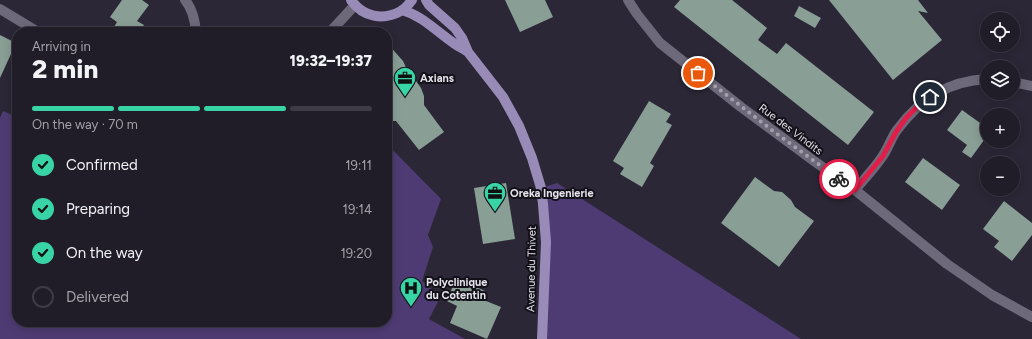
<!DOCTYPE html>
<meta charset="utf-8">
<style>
:root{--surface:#201d28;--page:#282630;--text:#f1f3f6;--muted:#a2a2a8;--line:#3d3b45;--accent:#38d4a6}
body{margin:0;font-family:Figtree,sans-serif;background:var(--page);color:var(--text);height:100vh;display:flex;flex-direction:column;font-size:15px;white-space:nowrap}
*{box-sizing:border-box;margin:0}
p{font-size:13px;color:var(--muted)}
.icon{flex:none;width:22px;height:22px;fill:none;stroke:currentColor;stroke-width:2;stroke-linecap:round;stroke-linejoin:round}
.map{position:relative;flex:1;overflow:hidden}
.drawer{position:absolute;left:12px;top:27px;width:380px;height:300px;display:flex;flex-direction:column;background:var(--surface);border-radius:16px;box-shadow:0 2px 10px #0003,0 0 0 1px var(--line)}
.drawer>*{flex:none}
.tools{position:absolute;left:980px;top:12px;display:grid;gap:8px}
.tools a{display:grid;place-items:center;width:40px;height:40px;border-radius:50%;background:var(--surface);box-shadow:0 2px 10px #0003,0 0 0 1px var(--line);font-size:20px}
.pin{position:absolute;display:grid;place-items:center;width:34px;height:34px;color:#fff;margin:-17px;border:2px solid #fff;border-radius:50%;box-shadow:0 1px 4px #0007}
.courier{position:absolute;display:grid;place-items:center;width:40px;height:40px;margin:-20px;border:3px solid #e11d48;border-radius:50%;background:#fff;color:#222;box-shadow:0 1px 5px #0007}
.summary em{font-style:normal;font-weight:800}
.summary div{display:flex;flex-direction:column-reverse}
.summary{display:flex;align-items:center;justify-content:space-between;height:68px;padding:0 20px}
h1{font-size:26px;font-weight:800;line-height:30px}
.bar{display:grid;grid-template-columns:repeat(4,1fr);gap:6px 4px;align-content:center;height:48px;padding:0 20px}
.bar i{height:5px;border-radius:3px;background:var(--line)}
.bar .selected{background:var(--accent)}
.bar p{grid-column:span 4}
ol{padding:0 20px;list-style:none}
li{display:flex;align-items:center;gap:12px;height:44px}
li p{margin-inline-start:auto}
li .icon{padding:4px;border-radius:50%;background:var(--accent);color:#111;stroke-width:4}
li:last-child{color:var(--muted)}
li i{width:22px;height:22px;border:2px solid var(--line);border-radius:50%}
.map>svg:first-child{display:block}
</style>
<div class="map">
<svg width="1032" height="339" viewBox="0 0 1032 339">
<rect width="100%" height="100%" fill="#2b2736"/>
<path fill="#4e3b73" d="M3,111l14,6v205h370v-178l54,55 -13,36 5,12 -11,34 19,15 -12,23 36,20h-465v-221z
M557,183l244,156h-259l4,-97 -5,-54z"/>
<path fill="#899e95" d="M122,0h20l7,5 -12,16 7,4 -5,7h-28l6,-10 -7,-5z
M505,0h40l8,17 -33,15z
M680,0h52l35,28 -9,12 19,14 9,-11 88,69 -26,33 -174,-138z
M829,0h89l10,13 -10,-2 24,29 -49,40z
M799,6l22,12 -6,10 -21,-12z
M0,35l16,8 -16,35z
M387,43l16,18 8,17 5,3 5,7 3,8v9l20,27 -25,18 -23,-29h-9z
M649,101l22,13 -5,8 6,3 -22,38 4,3 -12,21 -22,-13 4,-6 -11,-7z
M962,110l21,15 1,-2 3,2v11l-16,22 -9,-6 5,-7 -20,-15z
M923,158l37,27 -18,25 -37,-28z
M755,177l19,14 8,1 9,8 4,7 19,14 -35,46 -58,-44z
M506,183l9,56 -32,5 -9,-56z
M1004,201l28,22v12l-20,26 -18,-14 5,-6 -16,-12z
M456,278l29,13 -4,8 20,8 -14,32 -37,-16 7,-17 -10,-5z"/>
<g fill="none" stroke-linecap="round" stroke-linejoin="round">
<path stroke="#6e697a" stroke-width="10" d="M185,0c7,8 10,21 11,32
M628,0l9,14 23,29 81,64 73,54 41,29 92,74 45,31 40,22
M0,9l38,23
M330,32l25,-27
M1013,82l19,4
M855,190c9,-11 19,-21 27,-33 6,-8 9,-19 15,-27 23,-31 51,-49 90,-51"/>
<path stroke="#998bb7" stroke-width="10" d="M351,0c12,17 32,21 50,11 4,-2 8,-7 11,-11
M426,0l3,5 26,23 7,10 6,14 35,45 16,29 13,32 9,30 2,16 3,38 -4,97
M402,10c21,6 35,22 53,34 4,3 9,5 13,8"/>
</g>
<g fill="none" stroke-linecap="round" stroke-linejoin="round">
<path stroke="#a3a0ac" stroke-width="4" stroke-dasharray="0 7.2" d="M698,73l79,61 62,45"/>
<path stroke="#e11d48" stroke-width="5" d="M839,179l16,11 28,-34 13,-24 10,-14 13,-13 11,-8"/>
</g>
<defs>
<g id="office-pin" transform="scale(1.15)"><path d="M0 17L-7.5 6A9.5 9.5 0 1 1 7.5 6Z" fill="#38d4a6" stroke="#131118"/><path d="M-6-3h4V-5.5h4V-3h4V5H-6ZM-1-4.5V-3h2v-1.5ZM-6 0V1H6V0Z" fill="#111"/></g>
<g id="hospital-pin" transform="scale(1.15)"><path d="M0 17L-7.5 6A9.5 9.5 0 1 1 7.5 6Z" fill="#38d4a6" stroke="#131118"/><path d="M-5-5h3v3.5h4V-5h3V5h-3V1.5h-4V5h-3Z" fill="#111"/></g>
</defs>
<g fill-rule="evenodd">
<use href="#office-pin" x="405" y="78"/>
<use href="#office-pin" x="495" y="193"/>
<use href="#hospital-pin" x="411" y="288"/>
</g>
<g text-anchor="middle" stroke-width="4" stroke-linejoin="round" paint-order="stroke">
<g font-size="11" font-weight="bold" fill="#e4e1eb" stroke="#131118" text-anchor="start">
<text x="420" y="82">Axians</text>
<text x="510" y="197">Oreka Ingenierie</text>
<text x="426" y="286">Polyclinique<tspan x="426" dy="13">du Cotentin</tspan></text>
</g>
<g font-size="11" fill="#e4e1eb" stroke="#131118">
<text transform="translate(791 129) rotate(37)" y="4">Rue des Vindits</text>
<text transform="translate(531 269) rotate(-89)" y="4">Avenue du Thivet</text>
</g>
</g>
</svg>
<div class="tools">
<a><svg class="icon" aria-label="locate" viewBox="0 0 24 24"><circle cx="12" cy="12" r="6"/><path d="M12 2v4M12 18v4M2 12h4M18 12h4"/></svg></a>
<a><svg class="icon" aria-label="layers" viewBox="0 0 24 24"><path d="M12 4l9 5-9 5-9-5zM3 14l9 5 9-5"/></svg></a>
<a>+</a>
<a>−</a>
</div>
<div class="pin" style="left:698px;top:73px;background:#ea580c"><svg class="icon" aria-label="bag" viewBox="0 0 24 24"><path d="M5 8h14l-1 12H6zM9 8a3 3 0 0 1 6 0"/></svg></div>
<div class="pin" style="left:930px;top:97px;background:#1f2937"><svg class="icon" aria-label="home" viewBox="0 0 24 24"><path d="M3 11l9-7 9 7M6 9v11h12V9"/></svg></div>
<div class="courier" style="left:839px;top:179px"><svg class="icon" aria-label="bike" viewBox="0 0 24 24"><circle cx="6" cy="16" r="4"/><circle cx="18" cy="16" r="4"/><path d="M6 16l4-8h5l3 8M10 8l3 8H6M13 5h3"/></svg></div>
<section class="drawer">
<div class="summary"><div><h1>2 min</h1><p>Arriving in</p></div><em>19:32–19:37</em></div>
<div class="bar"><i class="selected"></i><i class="selected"></i><i class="selected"></i><i></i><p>On the way · 70 m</p></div>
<ol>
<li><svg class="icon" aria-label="check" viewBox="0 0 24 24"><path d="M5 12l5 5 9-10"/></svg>Confirmed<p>19:11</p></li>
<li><svg class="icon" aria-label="check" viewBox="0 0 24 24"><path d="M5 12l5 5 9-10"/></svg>Preparing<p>19:14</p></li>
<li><svg class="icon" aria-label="check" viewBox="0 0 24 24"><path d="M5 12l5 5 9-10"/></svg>On the way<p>19:20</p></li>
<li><i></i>Delivered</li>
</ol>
</section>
</div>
